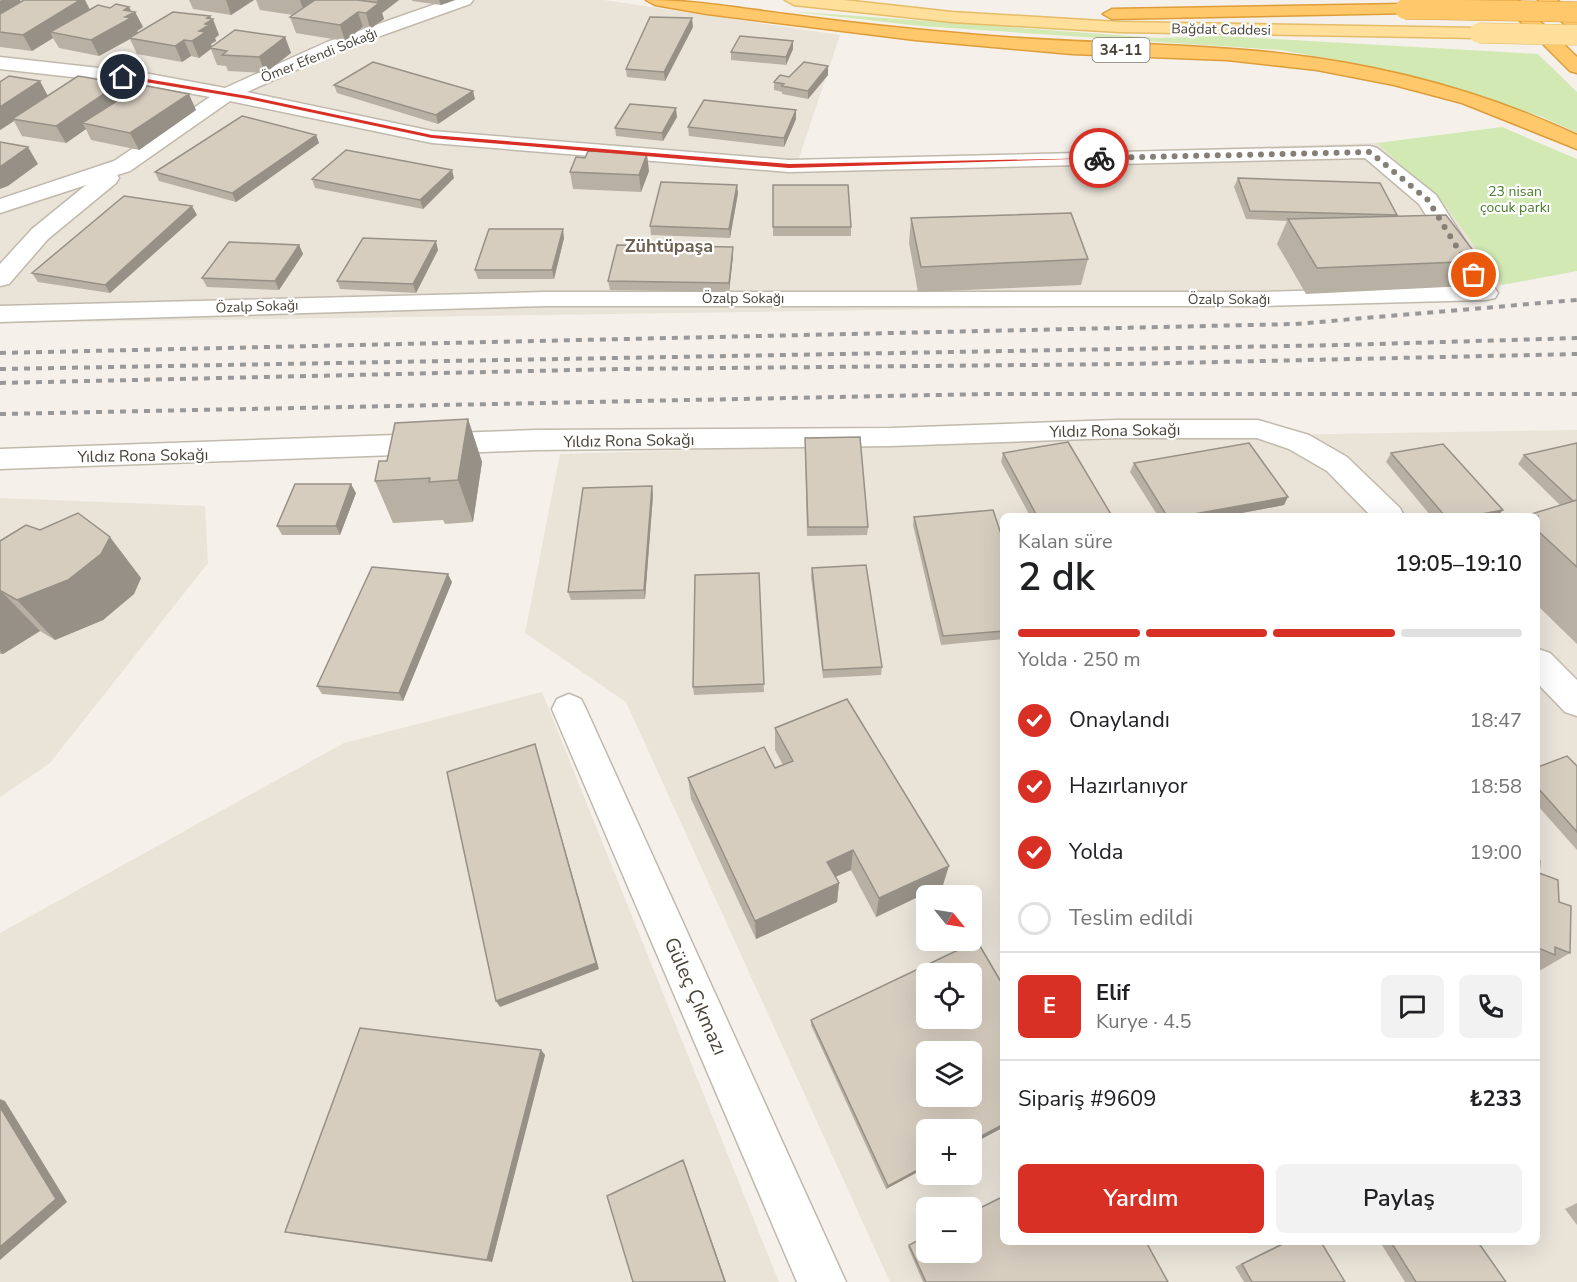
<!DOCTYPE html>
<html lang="tr">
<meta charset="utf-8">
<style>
:root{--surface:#fff;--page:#f2f2f2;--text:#202124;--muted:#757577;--line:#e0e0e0;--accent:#d93025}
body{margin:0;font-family:"Nunito Sans",sans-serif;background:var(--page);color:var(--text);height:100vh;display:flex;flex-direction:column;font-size:22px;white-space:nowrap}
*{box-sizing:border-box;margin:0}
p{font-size:20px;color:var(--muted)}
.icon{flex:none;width:33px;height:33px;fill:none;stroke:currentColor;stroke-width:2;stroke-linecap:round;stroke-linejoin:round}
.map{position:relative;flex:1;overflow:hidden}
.panel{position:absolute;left:1000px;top:513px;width:540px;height:732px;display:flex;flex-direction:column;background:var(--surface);border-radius:9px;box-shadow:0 6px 24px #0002}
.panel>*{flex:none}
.needle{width:39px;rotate:120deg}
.fabs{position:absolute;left:916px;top:885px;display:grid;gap:12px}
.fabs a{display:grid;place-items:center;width:66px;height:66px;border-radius:9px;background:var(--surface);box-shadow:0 6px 24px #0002;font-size:30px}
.pin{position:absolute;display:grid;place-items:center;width:51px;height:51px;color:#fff;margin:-26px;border:3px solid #fff;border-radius:50%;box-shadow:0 2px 6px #0007}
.courier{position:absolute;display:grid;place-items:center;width:60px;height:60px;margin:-30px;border:4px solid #d93025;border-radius:50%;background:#fff;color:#222;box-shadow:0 2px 8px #0007}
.overview em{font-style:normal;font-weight:600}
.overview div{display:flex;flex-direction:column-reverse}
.overview{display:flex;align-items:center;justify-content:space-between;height:102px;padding:0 18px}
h1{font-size:39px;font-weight:600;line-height:45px}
.bar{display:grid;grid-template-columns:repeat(4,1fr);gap:9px 6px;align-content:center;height:72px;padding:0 18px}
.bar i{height:8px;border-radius:4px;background:var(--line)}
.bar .on{background:var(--accent)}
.bar p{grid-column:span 4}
.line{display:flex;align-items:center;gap:15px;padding:0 18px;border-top:2px solid var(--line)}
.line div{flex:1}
.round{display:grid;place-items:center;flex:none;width:63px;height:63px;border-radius:9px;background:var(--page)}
ol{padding:0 18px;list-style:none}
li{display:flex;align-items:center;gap:18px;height:66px}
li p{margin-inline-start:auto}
li .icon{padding:6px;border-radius:50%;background:var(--accent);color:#fff;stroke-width:4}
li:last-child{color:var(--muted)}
li i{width:33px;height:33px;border:3px solid var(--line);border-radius:50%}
.cta{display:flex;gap:12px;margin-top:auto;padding:12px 18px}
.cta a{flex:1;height:69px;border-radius:9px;background:var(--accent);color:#fff;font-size:24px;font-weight:600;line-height:69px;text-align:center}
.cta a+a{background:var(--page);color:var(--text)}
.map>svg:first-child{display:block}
</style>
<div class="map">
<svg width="1577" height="1282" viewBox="0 0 1577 1282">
<rect width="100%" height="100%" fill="#f5f1ea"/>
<path fill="#e9e3d8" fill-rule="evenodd" d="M0,0h604l236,35 -42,126 579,-18 71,66 54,76 -281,20 -1221,18z
M1577,430v852h-687l-264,-580 -101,-69 35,-179 577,-17zM1004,516h534v726h-534zM927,896h45v44h-45zM927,974h45v44h-45zM927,1052h45v44h-45zM927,1130h45v44h-45zM927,1208h45v44h-45z
M0,498l205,8 3,57 -158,200 -50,34z
M542,692l237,590h-779v-349l344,-190z"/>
<path fill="#d2e9b3" d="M788,11l369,27 66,-2 315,18 39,38v41l-35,-16 -86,-29 -75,-20 -101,-18 -360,-24z
M1502,127l75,32v112l-75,14 -54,-76 -71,-66z"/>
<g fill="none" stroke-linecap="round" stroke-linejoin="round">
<g stroke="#c1b9ac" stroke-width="3">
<path id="minor" d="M447,0h26l-3,4 -129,46 -94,42 185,39 357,29 581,-14 7,2 59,47 62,98 -3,5 -9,2 -224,6h-716l-546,16v-16l546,-14h716l208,-6 -51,-82 -54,-46 -576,14 -357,-29 -202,-42 -100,70 -13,4 2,3 -3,5 -68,56 -39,45 -9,2v-22l32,-35 54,-44 -86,28v-14l114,-38 96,-64 -66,-12 -144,-16v-12l144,16 81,15 102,-46z
M1117,420h141l51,15 38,22 53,51 4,8h-33l-44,-45 -38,-22 -32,-11h-140l-226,8 -355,4 -536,19v-20l536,-19 355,-2z
M1538,649l12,4 27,27v36l-12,-4 -27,-28z
M569,694l12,5 5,10 260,573h-49l-245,-573 5,-10z"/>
</g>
<g stroke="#e5bc67" stroke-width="3">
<path id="major" d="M785,0h58l109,12 167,10 360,6 9,5 -9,5 -360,-6 -167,-10 -158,-17z"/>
</g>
<g stroke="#df9d39" stroke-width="3">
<path id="highway" d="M646,0c50,0 98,9 147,15 58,8 116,14 174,19 103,10 206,8 309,19 103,11 207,38 301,82v14l-115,-46 -68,-18 -77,-15 -90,-10 -155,-6 -157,-14 -208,-26 -52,-9z
M1499,0h19l59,57v16l-7,-2z
M1538,0h19l20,17v14l-6,-1z
M1405,4l9,5 -3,4 -299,6 -9,-5 9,-5z"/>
</g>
<use href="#minor" fill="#fff" fill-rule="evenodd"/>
<use href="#major" fill="#ffdf99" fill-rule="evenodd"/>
<use href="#highway" fill="#ffc96b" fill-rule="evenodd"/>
<path stroke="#989898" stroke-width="4" stroke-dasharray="6 6" stroke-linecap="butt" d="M0,353l1295,-29 282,-24
M0,369l1343,-24 234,-7
M0,383l619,-14 509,-5 449,-10
M0,414l985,-20h592"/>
<g stroke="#e5bc67" stroke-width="21" stroke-linecap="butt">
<path id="major-bridge" d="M1479,33l98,2"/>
</g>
<g stroke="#df9d39" stroke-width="21" stroke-linecap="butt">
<path id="highway-bridge" d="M1405,9l172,3"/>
</g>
<use href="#major-bridge" stroke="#ffdf99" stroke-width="20"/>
<use href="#highway-bridge" stroke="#ffc96b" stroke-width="20"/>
</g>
<path fill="#b9b0a4" d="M0,0l21,2 3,-2h61l5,10 39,-3 2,4 4,1 8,15 -6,4 1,2 72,-17 9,19 -4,3 1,3 -5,3 1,3 73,-10 6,16 -26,20 -37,-2 -2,-5 -9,-1 -6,-16 -12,9 -8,-2 -9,6 -45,-8 -7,-15 -31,17 -40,-8 -6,-10 -21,13 -32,-4z
M189,0h65l-23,15 -38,-6z
M256,0h143l-17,13 2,6 -14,10 -7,-2 -18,14 -49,-8 -6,-16 3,-2 -33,-5z
M412,0h43l-14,5 -29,-4z
M693,27l-28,54 -38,-4 -1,-8z
M793,41v8l-7,16 -55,-5v-8z
M828,75l-20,24 -26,-5v-2l-8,-2v-8l15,-5z
M0,82l48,14 78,-1 70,15 -57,40 -48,-10 -5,-11 -20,14 -44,-7 -8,-15 -14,9z
M334,85l141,14 -37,25 -101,-31z
M796,110v9l-12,28 -95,-11 -1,-9z
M677,117l-14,24 -47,-5 -1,-8z
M316,135l3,8 -83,59 -77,-21 -4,-9z
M585,158l64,13 -8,21 -68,-3 -3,-17z
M454,178l-31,31 -108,-21 -3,-9z
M1238,178l159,37v1l84,45 -15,25 -160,8 -29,-50 10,-23 -41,-2 -12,-32z
M773,185l78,42v9h-78z
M738,193l-8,45 -79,-3 -1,-9z
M197,215l-87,78 -72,-11 -6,-9z
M911,218l177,41 -7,26 -163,7 -9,-49z
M564,238l-10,41h-76l-3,-9z
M299,245l4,9 -24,36 -72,-3 -5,-9z
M733,247v9l-4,36 -119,-2 -2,-9z
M438,250l-22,43 -76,-4 -3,-8z
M468,419l14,43 -9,60 -28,2 -2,-4 -50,3 -18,-42 12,-20z
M1577,443v201l-39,-38v-90l22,-11 -42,-41 6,-9z
M805,447l63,80 -1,8 -60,1z
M1003,453l109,63h-82l-29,-54z
M1391,453l107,63h-67l-45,-54z
M1134,463l150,42 -58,11h-68l-28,-44z
M356,493l-16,42h-58l-5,-9z
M653,495l-8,104 -74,1 -3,-8z
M914,517l90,26v96l-63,6 -28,-120z
M0,541l141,37 -7,16 -31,26 -48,20 -15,-9 -37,23h-3z
M812,568l70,99 -1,8 -58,3 -12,-102z
M759,573l5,119 -70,3 -1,-8z
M452,582l-49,119 -81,-7 -5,-8z
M775,728l168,157 -67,32 -25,-47 -16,7 4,6 -2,19 -81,37 -65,-140 -3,-21 87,-10 8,-3 -8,-15z
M1577,766v84l-39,-44v-39z
M1538,860l1,13 20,29 11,51 -29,17 -3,-1z
M811,1020l193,107 -32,17v-14h-45v37l-41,22 -75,-164z
M541,1050l4,5 -53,207 -199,-28 -8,-2z
M1577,1203v22l-12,-16z
M1284,1242h37l24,40h-101l-9,-15z
M1380,1242h98l28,40h-101z
M909,1245l259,37h-245l-15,-35z"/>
<path fill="#969086" d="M2,0h18l4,8 -24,14v-21z
M80,0h5l7,14 -42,18 3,6 -21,13 -9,-16z
M226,0h28l-23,15z
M300,0h31l-25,17z
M377,0h22l-17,13 2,6 -14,10 -4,-16 12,-9z
M439,0h16l-14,5z
M129,7l3,6 3,-1 8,15 -6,4 2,3 -40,22 -8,-16 33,-30z
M358,12l5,15 -18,14 -5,-16z
M210,16l1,4 2,-1 6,16 -4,3 1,3 -5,3 1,4 -13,10 -7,-17 15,-23z
M692,18l1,9 -28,54 -1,-9z
M285,37l6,16 -26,20 -6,-16z
M184,40l7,16 -9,6 -7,-16z
M793,41v8l-7,16v-8z
M828,66v9l-20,24v-8z
M40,81l9,17 -37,21 2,2 -14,9v-23z
M120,83l9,17 -47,23 4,6 -20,14 -10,-17z
M473,91l2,8 -37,25 -2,-9z
M189,94l7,16 -57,40 -9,-17z
M676,108l1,9 -14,24 -1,-8z
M796,110v9l-12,28v-9z
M316,135l3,8 -83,59 -4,-9z
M28,147l10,17 -30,22 -8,3v-22z
M647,154l2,17 -8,21 -2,-17z
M452,170l2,8 -31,31 -3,-9z
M737,185l1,8 -8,45 -1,-9z
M192,206l5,9 -87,78 -5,-8z
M563,229l1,9 -10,41 -2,-9z
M436,241l2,9 -22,43 -3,-9z
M299,245l4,9 -24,36 -4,-9z
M733,247v9l-4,36v-9z
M468,419l14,43 -9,60 -15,-42z
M351,484l5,9 -16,42 -4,-9z
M652,486l1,9 -8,104 -1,-9z
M1288,497l-4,8 -58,11h-43z
M1503,510l-5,6h-27z
M110,537l31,41 -7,16 -31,26 -48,20 -38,-40z
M448,574l4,8 -49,119 -4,-8z
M1,591l39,40 -37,23 -3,-3v-59z
M535,744l64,225 -99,38 -4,-6z
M853,850l-2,20 -25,11 1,-19z
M949,866l-6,19 -67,32 3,-19z
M839,883l-2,19 -81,37 -1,-18z
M541,1050l4,5 -53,207 -5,-2z
M0,1099l5,2 62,101 -67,58z
M1004,1124v3l-32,17v-3z
M683,1160l4,10 39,112h-1z
M927,1165v2l-41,22 2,-3z"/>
<path fill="#d7cdbf" stroke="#969086" stroke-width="1.5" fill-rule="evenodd" d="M24,0h56l-57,35 -23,-3v-18z
M315,0h43l21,3 -13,10 -8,-1 -18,13 -50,-8z
M116,4l13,3 -5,3 11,2 -10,5 6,1 -40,22 -41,-8 48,-27 12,3z
M173,12l37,4 -3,2 6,1 -8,5 4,1 -10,6 7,1 -14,9 -8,-1 -9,6 -46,-8z
M650,17l42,1 -28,54 -38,-3z
M235,30l50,7 -26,20 -37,-2 5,-4 -17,-3z
M740,36l53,5 -7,16 -55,-5z
M373,62l100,29 -37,24 -102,-30z
M804,62l24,4 -20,25 -26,-5 2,-2 -10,-2 6,-7 9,2z
M9,76l31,5 -40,26v-25z
M78,76l42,7 -64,43 -44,-7z
M142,85l47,9 -59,39 -48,-10z
M704,100l92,10 -12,28 -96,-11z
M630,104l46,4 -14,25 -47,-5z
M242,116l74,19 -84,58 -77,-21z
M0,142l28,5 -28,20z
M346,150l106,20 -32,30 -108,-21z
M588,151l59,3 -8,21 -69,-3 6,-15 9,1z
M1238,178l142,5 17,32 -147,-4z
M661,182l76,3 -8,44 -79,-3z
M773,185h75l3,42h-78z
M124,196l68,10 -87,79 -73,-12z
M1071,213l17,46 -167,8 -10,-49z
M1446,215l35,46 -164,7 -29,-49z
M489,229h74l-11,41h-77z
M363,238l73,3 -23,43 -76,-3z
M229,242l70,3 -24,36 -73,-3z
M617,245l116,2 -4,36 -121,-2z
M468,419l-10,61 -29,2 1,-4 -55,3 4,-20h8l8,-38z
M860,437l8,90h-60l-3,-89z
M1068,442l44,74h-75l-34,-63z
M1249,443l39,54 -105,19h-16l-33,-53z
M1577,443v57l-4,1 -49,-46z
M1443,444l60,66 -32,6h-26l-54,-63z
M295,484h56l-15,42h-59z
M652,486l-8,104 -76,2 15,-104z
M1577,500v67l-39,-36v-15h-13z
M993,510l11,33v88l-61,5 -29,-119z
M78,513l32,24 -9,17 -33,26 -51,20 -16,-9 -1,1v-51l26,-16 14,5z
M866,565l16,102 -59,3 -11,-102z
M372,567l76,7 -49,119 -82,-7z
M759,573l5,111 -71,3 2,-112z
M847,699l102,167 -70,32 -26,-48 -26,12 12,21 -84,38 -67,-143 76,-31 11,21 18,-7 -18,-33z
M535,744l61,219 -100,38 -49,-229z
M1567,756l10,10v66l-39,-44v-21z
M1538,860l2,1 -1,12 19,7 1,22 12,4 -1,47 -15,-6v8l-17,-7z
M977,941l27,46v137l-32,17v-11h-45v35l-39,21 -77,-166zM927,974h45v44h-45zM927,1052h45v44h-45z
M360,1028l181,22 -54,210 -202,-28z
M0,1107l56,92 -56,48z
M683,1160l42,122h-92l-26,-86z
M1004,1196v46h142l22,40h-242l-17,-37 18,-9v16h45v-40z
M1287,1242h34l24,40h-93l-10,-18z
M1391,1242h87l28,40h-90z"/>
<path fill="#d93025" d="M123,75l125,21 184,39 357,29 313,-6 -313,10 -336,-28 -21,-2 -184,-39 -127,-21z"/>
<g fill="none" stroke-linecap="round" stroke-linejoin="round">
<path stroke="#857f76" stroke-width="6" stroke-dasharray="0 10.8" d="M1099,158l271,-6 58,48 46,75"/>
</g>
<g text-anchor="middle" stroke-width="4.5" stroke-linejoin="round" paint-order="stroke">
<g font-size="14" fill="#494238" stroke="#fff">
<text transform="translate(1221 29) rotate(1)" y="5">Bağdat Caddesi</text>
<text transform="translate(319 55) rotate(-22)" y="5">Ömer Efendi Sokağı</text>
<text x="743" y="303">Özalp Sokağı</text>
<text x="1229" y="304">Özalp Sokağı</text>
<text transform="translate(257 306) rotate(-2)" y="5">Özalp Sokağı</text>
</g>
<g font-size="14" fill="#4b7d29" stroke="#fff">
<text x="1515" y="196">23 nisan<tspan x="1515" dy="16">çocuk parkı</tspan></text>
</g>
<rect fill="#fff" stroke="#807b74" stroke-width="1.5" x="1092.5" y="38" width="57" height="24" rx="4.5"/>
<g font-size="15" font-weight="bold" fill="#494238">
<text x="1121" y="55">34-11</text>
</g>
<g font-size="16" fill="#494238" stroke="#fff">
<text transform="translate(1115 430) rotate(-1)" y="6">Yıldız Rona Sokağı</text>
<text transform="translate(629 440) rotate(-1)" y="6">Yıldız Rona Sokağı</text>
<text transform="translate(143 455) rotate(-1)" y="6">Yıldız Rona Sokağı</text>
</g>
<g font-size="18" font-weight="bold" fill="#6c5f4f" stroke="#fff">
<text x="669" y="252">Zühtüpaşa</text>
</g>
<g font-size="20" fill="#494238" stroke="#fff">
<text transform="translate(696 996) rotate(66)" y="7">Güleç Çıkmazı</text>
</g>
</g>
</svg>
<div class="fabs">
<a><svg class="needle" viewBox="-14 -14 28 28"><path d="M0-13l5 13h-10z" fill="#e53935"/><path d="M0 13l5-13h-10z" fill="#757577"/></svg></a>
<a><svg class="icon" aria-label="locate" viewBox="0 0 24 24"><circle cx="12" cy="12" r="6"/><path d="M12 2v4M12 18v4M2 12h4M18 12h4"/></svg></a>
<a><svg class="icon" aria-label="layers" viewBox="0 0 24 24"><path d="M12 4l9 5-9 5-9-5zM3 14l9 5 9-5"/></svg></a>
<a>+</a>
<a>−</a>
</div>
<div class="pin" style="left:1474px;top:275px;background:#ea580c"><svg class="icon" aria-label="bag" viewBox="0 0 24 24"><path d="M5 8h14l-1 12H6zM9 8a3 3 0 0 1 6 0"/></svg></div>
<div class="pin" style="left:123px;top:77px;background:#1f2937"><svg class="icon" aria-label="home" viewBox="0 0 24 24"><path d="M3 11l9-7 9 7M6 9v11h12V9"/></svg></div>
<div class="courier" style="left:1099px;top:158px"><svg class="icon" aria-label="bike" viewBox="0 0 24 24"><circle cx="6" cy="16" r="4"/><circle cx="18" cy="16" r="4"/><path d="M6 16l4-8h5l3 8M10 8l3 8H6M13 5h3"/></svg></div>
<section class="panel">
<div class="overview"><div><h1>2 dk</h1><p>Kalan süre</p></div><em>19:05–19:10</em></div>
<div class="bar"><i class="on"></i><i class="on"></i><i class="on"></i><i></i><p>Yolda · 250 m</p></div>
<ol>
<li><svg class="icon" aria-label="check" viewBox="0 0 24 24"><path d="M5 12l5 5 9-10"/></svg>Onaylandı<p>18:47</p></li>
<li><svg class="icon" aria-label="check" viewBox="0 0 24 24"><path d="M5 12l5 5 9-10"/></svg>Hazırlanıyor<p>18:58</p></li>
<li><svg class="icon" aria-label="check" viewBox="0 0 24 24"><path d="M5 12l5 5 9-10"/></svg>Yolda<p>19:00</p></li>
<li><i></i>Teslim edildi</li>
</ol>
<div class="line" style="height:108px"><b class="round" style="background:var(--accent);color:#fff">E</b><div><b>Elif</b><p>Kurye · 4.5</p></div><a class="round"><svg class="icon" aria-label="chat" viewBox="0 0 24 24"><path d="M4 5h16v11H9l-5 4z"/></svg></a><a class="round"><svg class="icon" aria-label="phone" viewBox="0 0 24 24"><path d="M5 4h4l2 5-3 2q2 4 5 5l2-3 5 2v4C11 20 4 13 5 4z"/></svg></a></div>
<div class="line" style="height:78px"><div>Sipariş #9609</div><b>₺233</b></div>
<div class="cta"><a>Yardım</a><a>Paylaş</a></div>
</section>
</div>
